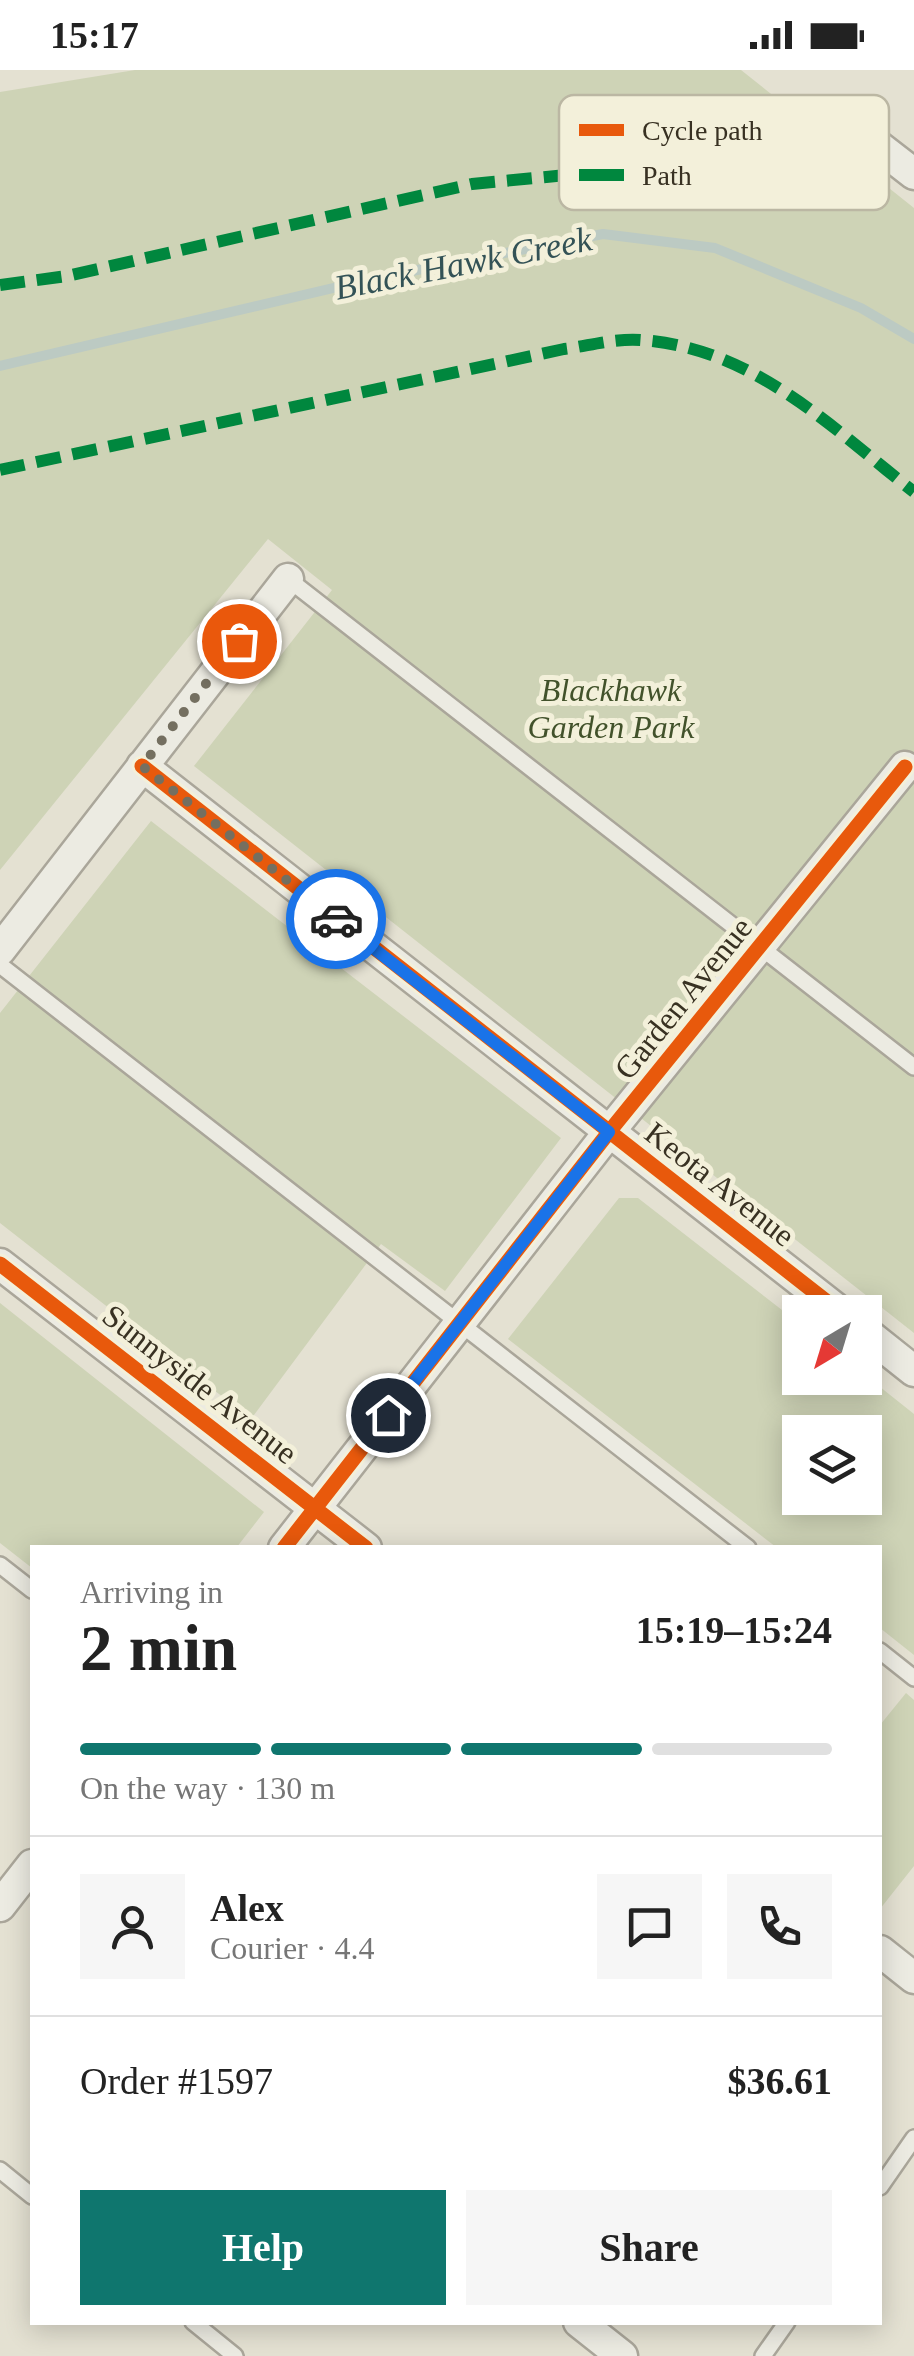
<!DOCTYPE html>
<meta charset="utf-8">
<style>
:root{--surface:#fff;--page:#f6f6f6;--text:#222;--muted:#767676;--line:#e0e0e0;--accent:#0f766e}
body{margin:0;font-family:Georgia,serif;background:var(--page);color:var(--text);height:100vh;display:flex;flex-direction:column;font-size:38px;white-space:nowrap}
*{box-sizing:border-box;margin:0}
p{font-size:32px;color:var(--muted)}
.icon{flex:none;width:55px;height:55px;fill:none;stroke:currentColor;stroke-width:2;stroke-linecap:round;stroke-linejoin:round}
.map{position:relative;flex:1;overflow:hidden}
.panel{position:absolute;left:30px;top:1475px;width:852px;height:780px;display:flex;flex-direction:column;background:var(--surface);border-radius:0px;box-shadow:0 5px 25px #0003}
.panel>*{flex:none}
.needle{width:65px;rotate:218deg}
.controls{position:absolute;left:782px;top:1225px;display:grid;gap:20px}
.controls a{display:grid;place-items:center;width:100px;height:100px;border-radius:0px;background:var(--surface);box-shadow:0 5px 25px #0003;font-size:50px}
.pin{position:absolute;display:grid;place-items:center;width:85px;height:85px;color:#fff;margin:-42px;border:5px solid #fff;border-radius:50%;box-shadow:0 2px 10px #0007}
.courier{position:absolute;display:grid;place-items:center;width:100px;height:100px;margin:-50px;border:8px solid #1a73e8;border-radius:50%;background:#fff;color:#222;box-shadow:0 2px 12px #0007}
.headline em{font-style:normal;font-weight:600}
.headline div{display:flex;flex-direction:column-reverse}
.headline{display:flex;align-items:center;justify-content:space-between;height:170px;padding:0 50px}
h1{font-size:65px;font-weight:600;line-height:75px}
.bar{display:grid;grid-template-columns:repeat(4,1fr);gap:15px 10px;align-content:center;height:120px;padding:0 50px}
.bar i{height:12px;border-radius:8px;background:var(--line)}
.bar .selected{background:var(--accent)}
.bar p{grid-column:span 4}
.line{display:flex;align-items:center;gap:25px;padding:0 50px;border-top:2px solid var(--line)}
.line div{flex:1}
.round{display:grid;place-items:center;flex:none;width:105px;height:105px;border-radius:0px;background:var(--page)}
.button{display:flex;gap:20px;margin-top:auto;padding:20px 50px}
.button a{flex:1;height:115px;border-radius:0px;background:var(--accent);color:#fff;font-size:40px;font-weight:600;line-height:115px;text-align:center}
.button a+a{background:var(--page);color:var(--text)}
.status{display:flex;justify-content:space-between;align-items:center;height:70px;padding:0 50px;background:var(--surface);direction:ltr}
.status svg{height:28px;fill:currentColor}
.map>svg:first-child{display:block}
</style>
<div class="status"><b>15:17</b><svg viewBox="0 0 49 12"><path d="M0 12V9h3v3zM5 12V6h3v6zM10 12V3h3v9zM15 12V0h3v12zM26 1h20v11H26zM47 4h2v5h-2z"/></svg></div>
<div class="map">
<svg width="914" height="2286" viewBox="0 0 914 2286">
<rect width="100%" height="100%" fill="#e4e1d2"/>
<path fill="#ced3b6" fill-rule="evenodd" d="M135,0h606l173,138v1125l-720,-567 138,-176 -64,-51 -268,331v-778z
M151,751l410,317 -116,153 -64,-47 -130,175 -251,-196v-210z
M619,1128h19l162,126v54l65,-3 49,39v241l-34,-27v-80l-104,-1 -268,-208zM800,1362h65v66h-65z
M0,1233l264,209 -27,35 -205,1v20l-32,-25z
M906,1623l8,7v166l-34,43v-184z"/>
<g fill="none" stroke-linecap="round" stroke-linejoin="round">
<path stroke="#bccac3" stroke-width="10" d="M0,296l376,-88 227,-44 112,14 146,60 53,31"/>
<g stroke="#aaa69a" stroke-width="20">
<path id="lane" d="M288,509l626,488
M0,895l748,583
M0,1495l32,25
M880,1581l34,27
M0,2100l32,26
M880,2117l34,-49
M193,2252l42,34
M763,2286l24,-34"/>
</g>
<g stroke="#aaa69a" stroke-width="35">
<path id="street" d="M788,84l21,-23 25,-8 35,16 45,35
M142,696l698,546
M0,880l288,-371
M0,1194l366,284
M865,1262l49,39
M284,1478l325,-416 296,-365
M0,1836l32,-41
M880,1881l34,27
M579,2252l43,34"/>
</g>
<use href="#lane" stroke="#ecebe2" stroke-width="15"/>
<use href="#street" stroke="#ecebe2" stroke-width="30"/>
<path stroke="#00873e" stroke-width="12" stroke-dasharray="25 12" stroke-linecap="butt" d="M0,215l67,-9 405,-92 316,-30
M0,400l564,-121c24,-3 52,-11 77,-9 112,8 189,86 273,152"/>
<g stroke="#f3f0da" stroke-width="21">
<path id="cycleway" d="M142,696l698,546
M0,1194l366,284
M284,1478l325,-416 296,-365"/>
</g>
<use href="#cycleway" stroke="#e8590c" stroke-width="15"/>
</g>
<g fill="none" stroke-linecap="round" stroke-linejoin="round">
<path stroke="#746f60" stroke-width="10" stroke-dasharray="0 18" d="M239,571l-97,125 194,153"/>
<path stroke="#1a73e8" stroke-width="12" d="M336,849l273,213 -221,283"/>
</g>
<g text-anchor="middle" stroke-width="10" stroke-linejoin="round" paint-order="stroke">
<g font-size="32" font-style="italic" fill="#42522b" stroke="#f3f0da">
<text x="611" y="631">Blackhawk<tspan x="611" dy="37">Garden Park</tspan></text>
</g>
<g font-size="32" fill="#383122" stroke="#f3f0da">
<text transform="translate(683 928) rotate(-51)" y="11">Garden Avenue</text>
<text transform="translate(720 1114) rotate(38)" y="11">Keota Avenue</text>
<text transform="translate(200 1314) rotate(38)" y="11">Sunnyside Avenue</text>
</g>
<g font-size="35" font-style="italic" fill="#335256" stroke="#f3f0da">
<text transform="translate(463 193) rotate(-11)" y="12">Black Hawk Creek</text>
</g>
</g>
<rect x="559" y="25" width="330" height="115" rx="15" fill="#f3f0da" stroke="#bbb7a3" stroke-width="2.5"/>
<rect x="579" y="54" width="45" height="12" fill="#e8590c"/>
<rect x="579" y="99" width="45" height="12" fill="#00873e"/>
<g font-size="28" fill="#383122">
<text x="642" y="70">Cycle path</text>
<text x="642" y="115">Path</text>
</g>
</svg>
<div class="controls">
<a><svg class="needle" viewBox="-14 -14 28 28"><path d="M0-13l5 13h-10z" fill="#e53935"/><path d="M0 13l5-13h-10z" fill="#767676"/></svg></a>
<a><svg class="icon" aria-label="layers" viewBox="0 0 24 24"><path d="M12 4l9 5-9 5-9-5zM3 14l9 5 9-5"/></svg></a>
</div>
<div class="pin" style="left:239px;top:571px;background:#ea580c"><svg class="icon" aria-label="bag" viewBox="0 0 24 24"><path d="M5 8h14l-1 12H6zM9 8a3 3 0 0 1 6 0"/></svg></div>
<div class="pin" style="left:388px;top:1345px;background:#1f2937"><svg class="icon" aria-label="home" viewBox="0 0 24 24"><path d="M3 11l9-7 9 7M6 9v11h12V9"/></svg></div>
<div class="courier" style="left:336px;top:849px"><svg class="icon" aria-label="car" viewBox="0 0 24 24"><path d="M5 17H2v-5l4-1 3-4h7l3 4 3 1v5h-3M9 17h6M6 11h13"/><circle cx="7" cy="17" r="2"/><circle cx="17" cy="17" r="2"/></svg></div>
<section class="panel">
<div class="headline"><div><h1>2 min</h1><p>Arriving in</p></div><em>15:19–15:24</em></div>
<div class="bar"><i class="selected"></i><i class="selected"></i><i class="selected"></i><i></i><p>On the way · 130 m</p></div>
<div class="line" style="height:180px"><a class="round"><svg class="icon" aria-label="person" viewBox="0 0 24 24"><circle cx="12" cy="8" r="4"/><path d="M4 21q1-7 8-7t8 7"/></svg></a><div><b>Alex</b><p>Courier · 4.4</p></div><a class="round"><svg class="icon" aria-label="chat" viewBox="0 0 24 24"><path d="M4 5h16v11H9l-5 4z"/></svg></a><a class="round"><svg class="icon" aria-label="phone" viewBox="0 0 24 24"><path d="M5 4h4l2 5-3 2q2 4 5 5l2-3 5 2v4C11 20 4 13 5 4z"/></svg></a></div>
<div class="line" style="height:130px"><div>Order #1597</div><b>$36.61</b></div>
<div class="button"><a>Help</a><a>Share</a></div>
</section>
</div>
